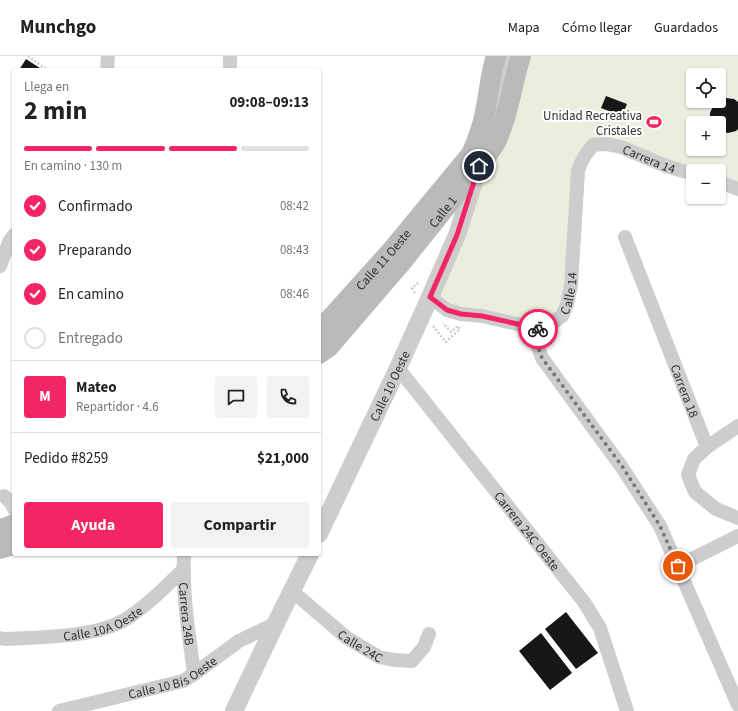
<!DOCTYPE html>
<html lang="es">
<meta charset="utf-8">
<style>
:root{--surface:#fff;--page:#f2f2f2;--text:#222;--muted:#767676;--line:#e0e0e0;--accent:#f42564}
body{margin:0;font-family:"Source Sans 3",sans-serif;background:var(--page);color:var(--text);height:100vh;display:flex;flex-direction:column;font-size:15px;white-space:nowrap}
*{box-sizing:border-box;margin:0}
p{font-size:13px;color:var(--muted)}
.icon{flex:none;width:22px;height:22px;fill:none;stroke:currentColor;stroke-width:2;stroke-linecap:round;stroke-linejoin:round}
.map{position:relative;flex:1;overflow:hidden}
.details{position:absolute;left:12px;top:12px;width:309px;height:488px;display:flex;flex-direction:column;background:var(--surface);border-radius:4px;box-shadow:0 1px 3px #0004}
.details>*{flex:none}
.tools{position:absolute;left:686px;top:12px;display:grid;gap:8px}
.tools a{display:grid;place-items:center;width:40px;height:40px;border-radius:4px;background:var(--surface);box-shadow:0 1px 3px #0004;font-size:20px}
.pin{position:absolute;display:grid;place-items:center;width:34px;height:34px;color:#fff;margin:-17px;border:2px solid #fff;border-radius:50%;box-shadow:0 1px 4px #0007}
.courier{position:absolute;display:grid;place-items:center;width:40px;height:40px;margin:-20px;border:3px solid #f42564;border-radius:50%;background:#fff;color:#222;box-shadow:0 1px 5px #0007}
.head em{font-style:normal;font-weight:700}
.head div{display:flex;flex-direction:column-reverse}
.head{display:flex;align-items:center;justify-content:space-between;height:68px;padding:0 12px}
h1{font-size:26px;font-weight:700;line-height:30px}
.bar{display:grid;grid-template-columns:repeat(4,1fr);gap:6px 4px;align-content:center;height:48px;padding:0 12px}
.bar i{height:5px;border-radius:3px;background:var(--line)}
.bar .selected{background:var(--accent)}
.bar p{grid-column:span 4}
.line{display:flex;align-items:center;gap:10px;padding:0 12px;border-top:1px solid var(--line)}
.line div{flex:1}
.round{display:grid;place-items:center;flex:none;width:42px;height:42px;border-radius:4px;background:var(--page)}
ol{padding:0 12px;list-style:none}
li{display:flex;align-items:center;gap:12px;height:44px}
li p{margin-inline-start:auto}
li .icon{padding:4px;border-radius:50%;background:var(--accent);color:#fff;stroke-width:4}
li:last-child{color:var(--muted)}
li i{width:22px;height:22px;border:2px solid var(--line);border-radius:50%}
.cta{display:flex;gap:8px;margin-top:auto;padding:8px 12px}
.cta a{flex:1;height:46px;border-radius:4px;background:var(--accent);color:#fff;font-size:16px;font-weight:700;line-height:46px;text-align:center}
.cta a+a{background:var(--page);color:var(--text)}
header{display:flex;align-items:center;gap:24px;box-sizing:border-box;height:56px;padding:0 20px;background:var(--surface);border-bottom:1px solid var(--line)}
header strong{font-size:19px}
nav{display:flex;gap:22px;margin-inline-start:auto;font-size:14px}
.map>svg:first-child{display:block}
</style>
<header>
<strong>Munchgo</strong>
<nav><a>Mapa</a><a>Cómo llegar</a><a>Guardados</a></nav>
</header>
<div class="map">
<svg width="738" height="655" viewBox="0 0 738 655">
<rect width="100%" height="100%" fill="#fff"/>
<path fill="#eaeedd" fill-rule="evenodd" d="M521,0h217v133l-19,-7v-11h-26l-87,-27 -20,10 -15,131 -20,39 -69,-8 -52,-19zM693,19h26v26h-26zM693,67h26v26h-26z"/>
<path fill="#171717" d="M26,3l17,11h-24z
M606,40l21,8 -5,12 -21,-8z
M726,42l8,1 4,3v27l-2,2 -8,2 -7,-1 -2,-1v-8h-7l-2,-2v-8l3,-7 4,-5h2v-1z
M566,556l32,41 -22,16 -31,-40z
M541,577l31,40 -22,17 -31,-39z"/>
<g fill="none" stroke-linecap="round" stroke-linejoin="round">
<path stroke="#cdcdcd" stroke-width="2.5" stroke-dasharray="2 2" stroke-linecap="butt" d="M28,0l19,14
M415,237l-3,-5 7,-6
M433,270l13,16 14,-13 -2,-3 -7,6 -8,-9"/>
<g stroke="#cdcdcd" stroke-width="14">
<path d="M230,0v14"/>
<path d="M107,14l1,-14"/>
<path d="M719,126l19,7"/>
<path id="s1" d="M625,181l82,210"/>
<path d="M0,210l10,-26 4,-5"/>
<path id="s2" d="M430,241l17,13 14,4 21,2 40,9 17,2 12,-3 11,-8 5,-11 4,-20 7,-114c3,-10 8,-18 15,-26l13,-1 15,3 45,19 27,8"/>
<path d="M539,271l-2,17 5,14 79,108 39,60 78,179"/>
<path id="s3" d="M398,312l186,234 16,26 27,83"/>
<path d="M738,370l-31,21 -13,12 -6,16 7,17 21,17 22,9"/>
<path d="M4,440c5,4 8,7 10,13"/>
<path id="s4" d="M184,498c-2,40 5,80 10,120"/>
<path d="M678,510l60,-30"/>
<path id="s5" d="M292,535l55,47 32,19 15,3 18,1 12,-14 5,-13"/>
<path id="s6" d="M0,582l5,1c36,-2 90,-1 121,-20 22,-14 39,-32 58,-50"/>
<path id="s7" d="M59,655l124,-30 11,-7 45,-33 37,-18"/>
</g>
<g stroke="#cdcdcd" stroke-width="18">
<path d="M486,89l7,-21 7,-46 6,-22"/>
<path id="s8" d="M319,478l79,-166 32,-71 27,-62 21,-66"/>
<path d="M234,655l42,-88 34,-69"/>
</g>
<g stroke="#bababa" stroke-width="20">
<path id="s9" d="M319,275l71,-79 81,-98c6,-13 11,-27 14,-42 4,-19 5,-38 11,-56"/>
<path id="s10" d="M319,298l10,-7 73,-85 80,-100c5,-6 10,-13 14,-20 13,-27 16,-58 25,-86"/>
<path d="M0,473l7,-2 7,-3"/>
<path d="M0,493l14,-4"/>
</g>
</g>
<g fill="none" stroke-linecap="round" stroke-linejoin="round">
<path stroke="#787878" stroke-width="4" stroke-dasharray="0 7.2" d="M538,273l-1,15 5,14 80,108 38,60 18,40"/>
<path stroke="#f42564" stroke-width="5" d="M479,110l-22,69 -27,62 17,13 14,4 21,2 40,9 17,2 -1,2"/>
</g>
<defs>
<g id="stadium-bare" transform="scale(1.2)"><path d="M0-5a6.5 5 0 1 0 0 10a6.5 5 0 1 0 0-10ZM-3.5-1.8h7v3.6h-7Z" fill="#f42564" stroke="#fff" stroke-width="2.5" paint-order="stroke"/></g>
</defs>
<g fill-rule="evenodd">
<use href="#stadium-bare" x="654" y="66"/>
</g>
<g text-anchor="middle" stroke-width="4" stroke-linejoin="round" paint-order="stroke">
<g font-size="13" fill="#303030" stroke="#fff" text-anchor="end">
<text x="642" y="64">Unidad Recreativa<tspan x="642" dy="15">Cristales</tspan></text>
</g>
<g font-size="13" fill="#303030" stroke="#fff">
<text dy="5" stroke="none"><textPath href="#s2" startOffset="377">Carrera 14</textPath></text>
<text dy="5" stroke="none"><textPath href="#s10" startOffset="189">Calle 1</textPath></text>
<text dy="5" stroke="none"><textPath href="#s9" startOffset="96">Calle 11 Oeste</textPath></text>
<text dy="5" stroke="none"><textPath href="#s2" startOffset="165">Calle 14</textPath></text>
<text dy="5" stroke="none"><textPath href="#s8" startOffset="164">Calle 10 Oeste</textPath></text>
<text dy="5" stroke="none"><textPath href="#s1" startOffset="165">Carrera 18</textPath></text>
<text dy="5" stroke="none"><textPath href="#s3" startOffset="208">Carrera 24C Oeste</textPath></text>
<text dy="5" stroke="none"><textPath href="#s4" startOffset="60">Carrera 24B</textPath></text>
<text dy="5" stroke="none"><textPath href="#s6" startOffset="105">Calle 10A Oeste</textPath></text>
<text dy="5" stroke="none"><textPath href="#s5" startOffset="88">Calle 24C</textPath></text>
<text dy="5" stroke="none"><textPath href="#s7" startOffset="119">Calle 10 Bis Oeste</textPath></text>
</g>
</g>
</svg>
<div class="tools">
<a><svg class="icon" aria-label="locate" viewBox="0 0 24 24"><circle cx="12" cy="12" r="6"/><path d="M12 2v4M12 18v4M2 12h4M18 12h4"/></svg></a>
<a>+</a>
<a>−</a>
</div>
<div class="pin" style="left:678px;top:510px;background:#ea580c"><svg class="icon" aria-label="bag" viewBox="0 0 24 24"><path d="M5 8h14l-1 12H6zM9 8a3 3 0 0 1 6 0"/></svg></div>
<div class="pin" style="left:479px;top:110px;background:#1f2937"><svg class="icon" aria-label="home" viewBox="0 0 24 24"><path d="M3 11l9-7 9 7M6 9v11h12V9"/></svg></div>
<div class="courier" style="left:538px;top:273px"><svg class="icon" aria-label="bike" viewBox="0 0 24 24"><circle cx="6" cy="16" r="4"/><circle cx="18" cy="16" r="4"/><path d="M6 16l4-8h5l3 8M10 8l3 8H6M13 5h3"/></svg></div>
<section class="details">
<div class="head"><div><h1>2 min</h1><p>Llega en</p></div><em>09:08–09:13</em></div>
<div class="bar"><i class="selected"></i><i class="selected"></i><i class="selected"></i><i></i><p>En camino · 130 m</p></div>
<ol>
<li><svg class="icon" aria-label="check" viewBox="0 0 24 24"><path d="M5 12l5 5 9-10"/></svg>Confirmado<p>08:42</p></li>
<li><svg class="icon" aria-label="check" viewBox="0 0 24 24"><path d="M5 12l5 5 9-10"/></svg>Preparando<p>08:43</p></li>
<li><svg class="icon" aria-label="check" viewBox="0 0 24 24"><path d="M5 12l5 5 9-10"/></svg>En camino<p>08:46</p></li>
<li><i></i>Entregado</li>
</ol>
<div class="line" style="height:72px"><b class="round" style="background:var(--accent);color:#fff">M</b><div><b>Mateo</b><p>Repartidor · 4.6</p></div><a class="round"><svg class="icon" aria-label="chat" viewBox="0 0 24 24"><path d="M4 5h16v11H9l-5 4z"/></svg></a><a class="round"><svg class="icon" aria-label="phone" viewBox="0 0 24 24"><path d="M5 4h4l2 5-3 2q2 4 5 5l2-3 5 2v4C11 20 4 13 5 4z"/></svg></a></div>
<div class="line" style="height:52px"><div>Pedido #8259</div><b>$21,000</b></div>
<div class="cta"><a>Ayuda</a><a>Compartir</a></div>
</section>
</div>
